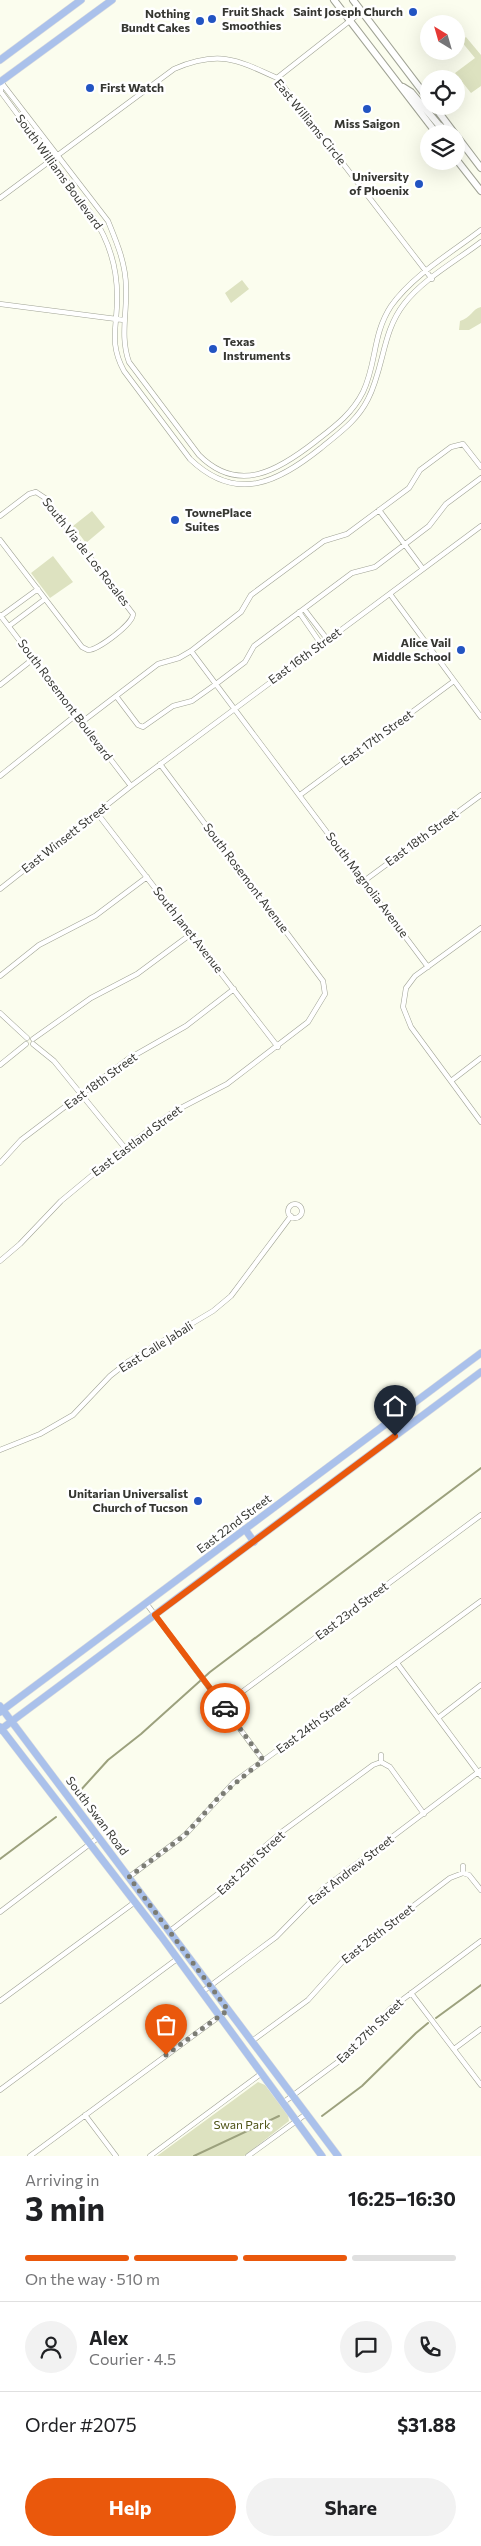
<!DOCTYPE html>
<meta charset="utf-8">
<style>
:root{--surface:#fff;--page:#f2f2f2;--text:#202124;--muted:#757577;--line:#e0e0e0;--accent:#ea580c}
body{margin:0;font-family:Commissioner,sans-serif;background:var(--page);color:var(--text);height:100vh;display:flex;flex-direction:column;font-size:19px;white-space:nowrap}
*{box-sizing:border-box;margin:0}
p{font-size:16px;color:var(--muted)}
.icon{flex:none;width:28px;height:28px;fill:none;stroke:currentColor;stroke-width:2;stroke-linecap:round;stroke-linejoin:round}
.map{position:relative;height:2156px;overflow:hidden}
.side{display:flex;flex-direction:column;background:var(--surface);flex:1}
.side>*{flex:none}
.needle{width:32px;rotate:323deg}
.tools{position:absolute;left:420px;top:15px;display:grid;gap:10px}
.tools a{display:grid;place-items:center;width:45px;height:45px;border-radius:50%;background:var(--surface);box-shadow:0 5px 20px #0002;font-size:25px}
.pin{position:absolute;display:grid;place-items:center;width:42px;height:42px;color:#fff;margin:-51px -21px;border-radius:50% 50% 50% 0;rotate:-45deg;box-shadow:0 0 5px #0007}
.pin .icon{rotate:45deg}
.courier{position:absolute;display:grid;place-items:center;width:50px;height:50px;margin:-25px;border:4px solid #ea580c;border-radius:50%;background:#fff;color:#222;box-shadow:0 1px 6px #0007}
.head em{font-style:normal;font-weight:700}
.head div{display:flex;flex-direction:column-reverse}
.head{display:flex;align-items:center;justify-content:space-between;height:85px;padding:0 25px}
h1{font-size:32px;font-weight:700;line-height:38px}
.bar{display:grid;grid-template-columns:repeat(4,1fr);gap:8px 5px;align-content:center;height:60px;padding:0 25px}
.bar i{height:6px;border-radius:4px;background:var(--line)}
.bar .current{background:var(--accent)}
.bar p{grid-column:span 4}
.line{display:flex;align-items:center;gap:12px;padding:0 25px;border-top:1px solid var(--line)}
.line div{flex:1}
.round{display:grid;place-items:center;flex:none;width:52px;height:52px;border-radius:26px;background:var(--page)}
.cta{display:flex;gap:10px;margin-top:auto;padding:10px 25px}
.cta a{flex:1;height:58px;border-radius:30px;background:var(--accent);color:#fff;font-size:20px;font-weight:700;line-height:58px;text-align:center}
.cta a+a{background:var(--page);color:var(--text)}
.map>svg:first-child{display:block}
</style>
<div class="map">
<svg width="481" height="2156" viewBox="0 0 481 2156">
<rect width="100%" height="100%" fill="#fbfdee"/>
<path fill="#dde2c0" d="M466,37l15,18v31l-10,7 -16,-20 20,-15 -14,-17z
M242,280l7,9 -18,14 -6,-10z
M481,307v16l-12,7h-10l1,-9c11,-3 12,-12 21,-14z
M92,511l13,16 -19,16 -13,-17z
M53,556l20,26 -23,16 -19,-25z
M258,2082l7,3 23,30 1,6 -45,35h-87z"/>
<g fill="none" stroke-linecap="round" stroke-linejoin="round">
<path stroke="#9ca17d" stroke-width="2" d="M79,1792l29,-32 33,-26 69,-62 271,-204
M0,1859l56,-42
M436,2018l45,-33
M322,2116l40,-30 54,-53 12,-10
M194,2156l85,-40"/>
<g stroke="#a0a395" stroke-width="5.5">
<path id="minor" d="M277,78l84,-66
M0,198l174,-129c44,-19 62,-10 103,9l155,201
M481,230c-30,23 -68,45 -90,76 -19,29 -14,57 -28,86 -11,22 -29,35 -47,49 -37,29 -77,54 -117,14l-70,-93c-9,-25 -2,-48 -3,-74 0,-24 -9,-45 -18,-67l-107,-139v10l91,123c16,24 25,51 25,80 1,30 -9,47 7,76l66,88c47,45 88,23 131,-11 18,-15 36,-27 47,-49 16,-31 14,-67 36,-95 19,-25 52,-43 77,-62
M0,304l124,16
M36,492l9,6 88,116c0,10 -35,36 -45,36
M379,510l44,59
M0,516l29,-22 7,-2
M0,540l82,107 6,3
M390,594l91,123
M304,609l23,30
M299,612l22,32
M0,615l131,171
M1,616l37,-27
M9,626l36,-27
M191,651l237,316
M0,685l33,-26
M116,696l22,29 5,2 30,-21 19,-5 24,-17 29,-22 9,-16 98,-73 23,-6 54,-41 17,-22 35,-26
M82,722l76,-58 21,-6 12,-7 50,-39 10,-17 73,-54 23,-7 62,-46 11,-18 31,-23 12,-3 18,23
M0,776l76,-61
M300,795l154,-114
M97,813l181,234
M364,881l117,-86
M0,889l131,-103 350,-260
M481,928l-66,48 -9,12 -3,19 8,20 70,95
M0,976l39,-31 56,-29 52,-39
M0,1013l27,25
M33,1039l58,-41 46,-24 54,-40
M33,1044l21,17 71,87
M0,1065l26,-21
M451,1081l30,-23
M0,1163l21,-23 107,-81 58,-33 48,-37
M288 1211a7 7 0 1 1 14 0a7 7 0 1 1-14 0Z
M0,1261l20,-17 41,-43 64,-53 48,-36 54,-28 81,-62 17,-28 -2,-13 -163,-217
M0,1450l40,-16 33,-19 37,-39 19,-15 84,-50 18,-15 60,-80
M146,1603l117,157
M397,1663l84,113
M223,1706l258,-191
M438,1718l43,-33
M381,1755v7l9,5 34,47
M463,1866v7l6,2 12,15
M129,1877l56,-42 49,-53 247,-181
M0,1912l99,-75
M170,1931l53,-41 41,-43 19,-16 90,-66 8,-3
M202,1992l74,-55 47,-48 158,-119
M411,1993l70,92
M0,2001l135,-99
M252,2041l56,-41 35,-39 15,-13 92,-70 13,-5
M454,2049l27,-20
M0,2090l177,-131
M284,2102l66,-49 40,-44 91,-68
M85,2115l31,41
M30,2156l198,-146
M150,2156l112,-83
M248,2156l58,-42"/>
</g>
<g stroke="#a0a395" stroke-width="8">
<path id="secondary" d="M334,0l103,134
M353,0l76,100
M403,87l8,5 27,32 5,4 6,-2
M434,106l21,28
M456,135l25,33
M456,159l25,32"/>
</g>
<g stroke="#dfdfde" stroke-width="8">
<path id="primary" d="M0,60l81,-60
M0,82l112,-82
M245,1529l9,13
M0,1706l338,450
M0,1712l481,-359
M0,1727l161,209 161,220
M0,1730l481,-358"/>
</g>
<use href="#minor" stroke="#fff" stroke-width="4.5"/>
<use href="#secondary" stroke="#fff" stroke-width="6"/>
<use href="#primary" stroke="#aac1eb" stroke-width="7"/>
</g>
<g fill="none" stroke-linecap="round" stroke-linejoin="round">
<path stroke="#7b7c74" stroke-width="5" stroke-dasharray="0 9" d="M166,2055l62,-45 -99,-133 56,-42 34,-38 44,-37 -38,-52"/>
<path stroke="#ea580c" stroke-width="6" d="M225,1708l-70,-93 240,-179"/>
</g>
<g fill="#2254c2" stroke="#fff" stroke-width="2">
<circle cx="413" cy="12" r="5"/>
<circle cx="212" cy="19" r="5"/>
<circle cx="200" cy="21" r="5"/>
<circle cx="90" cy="88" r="5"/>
<circle cx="367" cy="109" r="5"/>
<circle cx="419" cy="184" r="5"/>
<circle cx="213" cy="349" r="5"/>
<circle cx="175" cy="520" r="5"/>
<circle cx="461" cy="650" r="5"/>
<circle cx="198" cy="1501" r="5"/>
</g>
<g text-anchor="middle" stroke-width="5" stroke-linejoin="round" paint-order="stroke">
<g font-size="12" font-weight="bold" fill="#363732" stroke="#fff" text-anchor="end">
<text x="222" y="16" text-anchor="start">Fruit Shack<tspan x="222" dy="14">Smoothies</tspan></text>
<text x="403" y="16">Saint Joseph Church</text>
<text x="190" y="18">Nothing<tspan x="190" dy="14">Bundt Cakes</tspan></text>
<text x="100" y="92" text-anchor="start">First Watch</text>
<text x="367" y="128" text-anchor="middle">Miss Saigon</text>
<text x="409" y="181">University<tspan x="409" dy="14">of Phoenix</tspan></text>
<text x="223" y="346" text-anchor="start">Texas<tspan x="223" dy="14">Instruments</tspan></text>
<text x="185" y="517" text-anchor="start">TownePlace<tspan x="185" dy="14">Suites</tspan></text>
<text x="451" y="647">Alice Vail<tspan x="451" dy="14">Middle School</tspan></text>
<text x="188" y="1498">Unitarian Universalist<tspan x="188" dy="14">Church of Tucson</tspan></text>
</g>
<g font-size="12" fill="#363732" stroke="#fff">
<text transform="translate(310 122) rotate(51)" y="4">East Williams Circle</text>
<text transform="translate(59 172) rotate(54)" y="4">South Williams Boulevard</text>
<text transform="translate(86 552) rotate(52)" y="4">South Via de Los Rosales</text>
<text transform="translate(305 656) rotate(-36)" y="4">East 16th Street</text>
<text transform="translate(65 700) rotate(53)" y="4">South Rosemont Boulevard</text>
<text transform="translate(377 738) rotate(-36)" y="4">East 17th Street</text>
<text transform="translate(65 838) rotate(-38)" y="4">East Winsett Street</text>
<text transform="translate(422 838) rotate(-36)" y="4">East 18th Street</text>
<text transform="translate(246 878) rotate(53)" y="4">South Rosemont Avenue</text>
<text transform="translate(367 885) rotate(53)" y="4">South Magnolia Avenue</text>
<text transform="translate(188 930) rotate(52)" y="4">South Janet Avenue</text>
<text transform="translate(101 1081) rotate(-36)" y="4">East 18th Street</text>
<text transform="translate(137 1141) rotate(-37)" y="4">East Eastland Street</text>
<text transform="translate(156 1347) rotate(-32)" y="4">East Calle Jabali</text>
<text transform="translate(234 1524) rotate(-37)" y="4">East 22nd Street</text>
<text transform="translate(352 1611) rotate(-37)" y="4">East 23rd Street</text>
<text transform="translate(313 1725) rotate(-36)" y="4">East 24th Street</text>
<text transform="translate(97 1816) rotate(53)" y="4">South Swan Road</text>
<text transform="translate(251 1863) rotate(-43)" y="4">East 25th Street</text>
<text transform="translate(351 1870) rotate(-38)" y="4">East Andrew Street</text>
<text transform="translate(378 1934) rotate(-38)" y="4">East 26th Street</text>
<text transform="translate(370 2031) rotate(-44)" y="4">East 27th Street</text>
</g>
<g font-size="12" fill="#4e5317" stroke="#fff">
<text x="242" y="2129">Swan Park</text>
</g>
</g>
</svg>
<div class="tools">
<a><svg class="needle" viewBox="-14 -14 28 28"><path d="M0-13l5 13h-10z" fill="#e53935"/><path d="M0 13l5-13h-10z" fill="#757577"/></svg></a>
<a><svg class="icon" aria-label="locate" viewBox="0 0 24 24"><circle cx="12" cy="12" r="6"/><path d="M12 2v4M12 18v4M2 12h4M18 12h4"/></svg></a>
<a><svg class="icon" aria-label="layers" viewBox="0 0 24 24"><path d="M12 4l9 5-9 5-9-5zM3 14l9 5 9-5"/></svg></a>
</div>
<div class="pin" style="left:166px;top:2055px;background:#ea580c"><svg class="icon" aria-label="bag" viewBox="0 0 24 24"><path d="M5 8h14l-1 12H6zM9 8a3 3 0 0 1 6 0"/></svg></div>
<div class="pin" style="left:395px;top:1436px;background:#1f2937"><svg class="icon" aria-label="home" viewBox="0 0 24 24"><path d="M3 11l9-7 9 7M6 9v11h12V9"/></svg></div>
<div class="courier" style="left:225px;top:1708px"><svg class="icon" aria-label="car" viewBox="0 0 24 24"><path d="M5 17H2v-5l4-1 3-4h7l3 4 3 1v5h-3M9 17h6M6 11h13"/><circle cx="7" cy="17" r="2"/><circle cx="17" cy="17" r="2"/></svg></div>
</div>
<section class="side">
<div class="head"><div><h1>3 min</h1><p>Arriving in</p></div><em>16:25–16:30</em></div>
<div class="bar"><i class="current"></i><i class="current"></i><i class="current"></i><i></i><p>On the way · 510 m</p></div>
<div class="line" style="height:90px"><a class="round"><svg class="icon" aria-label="person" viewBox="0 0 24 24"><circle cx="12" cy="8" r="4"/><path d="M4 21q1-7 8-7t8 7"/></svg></a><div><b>Alex</b><p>Courier · 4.5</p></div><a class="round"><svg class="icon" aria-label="chat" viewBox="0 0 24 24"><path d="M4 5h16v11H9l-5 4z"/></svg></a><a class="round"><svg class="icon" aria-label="phone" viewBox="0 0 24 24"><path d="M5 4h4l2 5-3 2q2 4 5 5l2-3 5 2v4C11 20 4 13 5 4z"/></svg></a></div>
<div class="line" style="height:65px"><div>Order #2075</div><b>$31.88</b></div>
<div class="cta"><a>Help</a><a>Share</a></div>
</section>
